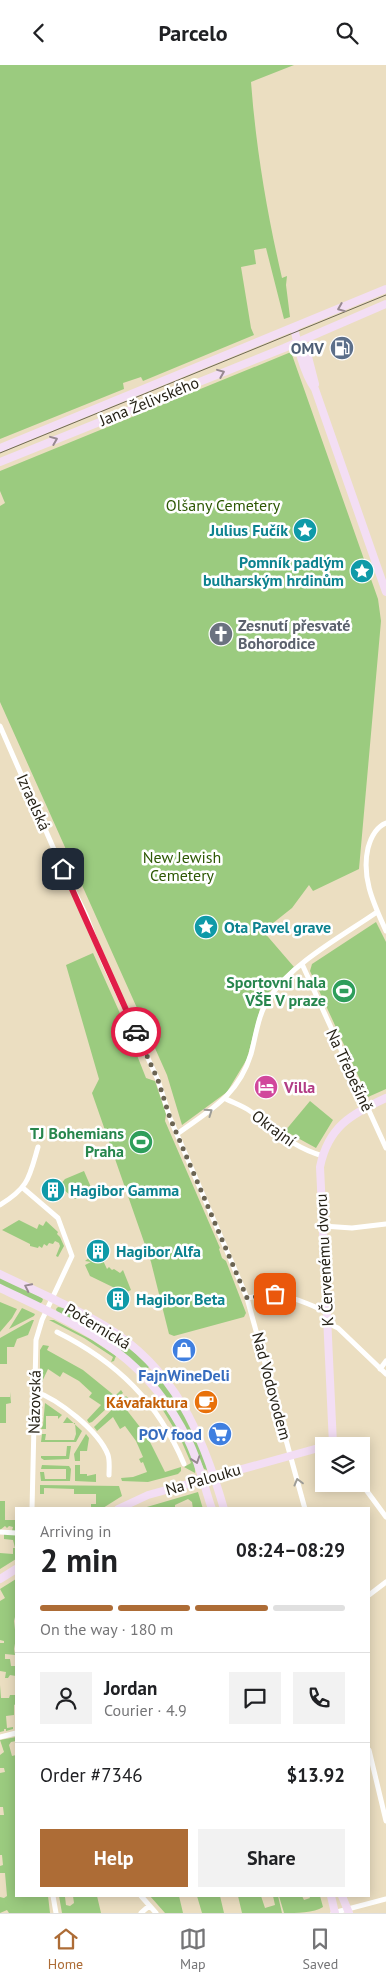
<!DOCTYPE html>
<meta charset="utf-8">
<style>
:root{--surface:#fff;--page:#f2f2f2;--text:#202124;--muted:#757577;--line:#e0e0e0;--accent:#ad6c36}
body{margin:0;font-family:"PT Sans",sans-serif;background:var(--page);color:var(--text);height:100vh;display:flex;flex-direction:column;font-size:19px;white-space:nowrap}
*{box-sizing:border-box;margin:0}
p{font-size:16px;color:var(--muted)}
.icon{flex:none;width:28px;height:28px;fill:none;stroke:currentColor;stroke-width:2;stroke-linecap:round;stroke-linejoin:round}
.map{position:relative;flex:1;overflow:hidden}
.sheet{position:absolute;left:15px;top:1442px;width:355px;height:390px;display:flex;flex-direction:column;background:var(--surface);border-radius:0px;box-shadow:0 2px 12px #0003}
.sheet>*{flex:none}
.tools{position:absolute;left:315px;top:1372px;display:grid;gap:10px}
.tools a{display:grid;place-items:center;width:55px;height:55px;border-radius:0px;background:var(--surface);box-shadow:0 2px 12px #0003;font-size:25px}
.pin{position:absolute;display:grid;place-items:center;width:42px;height:42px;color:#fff;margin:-21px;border-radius:10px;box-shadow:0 2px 8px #0006}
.courier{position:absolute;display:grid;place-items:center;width:50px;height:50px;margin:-25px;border:4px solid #e11d48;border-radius:50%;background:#fff;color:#222;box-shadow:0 1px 6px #0007}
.overview em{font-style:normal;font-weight:700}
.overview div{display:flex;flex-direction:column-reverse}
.overview{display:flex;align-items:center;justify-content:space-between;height:85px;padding:0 25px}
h1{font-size:32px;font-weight:700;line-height:38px}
.bar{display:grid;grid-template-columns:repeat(4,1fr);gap:8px 5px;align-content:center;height:60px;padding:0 25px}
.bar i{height:6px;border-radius:4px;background:var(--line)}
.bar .on{background:var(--accent)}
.bar p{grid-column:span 4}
.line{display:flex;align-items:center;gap:12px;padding:0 25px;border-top:1px solid var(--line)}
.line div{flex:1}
.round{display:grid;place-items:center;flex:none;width:52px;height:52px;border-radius:0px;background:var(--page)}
.cta{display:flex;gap:10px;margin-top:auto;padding:10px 25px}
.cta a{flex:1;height:58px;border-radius:0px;background:var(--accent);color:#fff;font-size:20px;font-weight:700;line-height:58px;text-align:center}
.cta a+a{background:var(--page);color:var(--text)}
header{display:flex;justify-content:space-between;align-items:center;height:65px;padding:0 25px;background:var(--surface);font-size:22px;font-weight:700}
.menu{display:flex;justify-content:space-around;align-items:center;height:70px;border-top:1px solid var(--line);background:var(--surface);font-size:14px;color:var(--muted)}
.menu a{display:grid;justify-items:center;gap:2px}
.menu .on{color:var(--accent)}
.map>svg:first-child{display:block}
</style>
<header><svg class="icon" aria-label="back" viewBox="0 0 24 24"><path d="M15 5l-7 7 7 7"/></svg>Parcelo<svg class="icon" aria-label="search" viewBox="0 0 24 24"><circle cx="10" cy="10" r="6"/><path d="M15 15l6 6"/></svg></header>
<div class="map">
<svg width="386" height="1848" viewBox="0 0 386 1848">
<rect width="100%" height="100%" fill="#ebdec1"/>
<path fill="#9bcb7f" d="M0,0h294l-43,17c5,67 16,131 31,196l5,-2 -1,9 4,32 -6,2 -18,-71 -12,2 2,14 -15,3 10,61 3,7 -111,46 -2,-4 -18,6 1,6 -124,50z
M291,287l87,247 3,22 -22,248 -46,22 -4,-6 -17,23 -29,23 31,36 -28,28 -5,10 -14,54 -20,33 -45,33 -15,-50 -167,-373v-196l5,-3 -5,-12v-20z
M376,857l10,20v147l-18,8 -58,-126 2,-7z
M93,888l30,67 23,58 9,3 11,33 -1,7 55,127 -1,1 3,9 4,3 20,52 -2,4 -70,19 -5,-2 -18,-72 -59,-169 7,-14 -33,-114z
M310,1036l23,19 -17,28 -31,-17z
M84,1106l9,21 -18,7 -16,-13 6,-7z
M19,1155l18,9 2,-5 4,2 3,-5 12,11 -1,2 3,3 4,9 -6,11 -2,-1 4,-10 -1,-3 -4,-2 -2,3 -4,-1 -2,3 -3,-2 -2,4 -3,-2 -1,2 -8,-2v-2l-28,-14z
M99,1187l8,17 2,-2 3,3 2,-1 6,4 3,-3 8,20 -6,3 -35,-17 -5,-11 6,-3 -6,-1 10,-8 1,2z
M0,1211l39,20 4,3 -1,3 -3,2 -39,-18z
M0,1237l17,7 -5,9 -12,14z
M58,1242l6,1 50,27 36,31 -6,6 -87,-59 -1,-4z
M22,1243l13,6 -1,2 -25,13z
M32,1255h2l-6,15 -11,4 -3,8h-7v17h-7v-26z
M49,1255h5l38,20 24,16 -2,5 -3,1 2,-5 -29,-19z
M43,1280l6,1 -2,4 36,20 32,26 6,-6 2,3 -31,29 -3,1 -2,-3 14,-15 -12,-8 3,-4 -13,-12 -16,-9 -3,5 -12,-8 -8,17v-36z
M154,1304c16,19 53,76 53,101l-3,-1 -25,-53 -32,-41z
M10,1327l1,11 -5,1v19h-6v-26h10z
M126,1331l2,2 -6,6 25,32 18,36 16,-5v4l-3,3 -30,8 -26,-1 -1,-3 12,-1 14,-5 -4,-10 -2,1 -2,-4 4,-2 -7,-16 -11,-15 -5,3 -7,-12 -16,14 -3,-4z
M45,1338l17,12 -4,4v-3h-12v13h-5l2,-4z
M160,1340h3c10,14 34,51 32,68l-11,-6 7,-4 -10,-23 -20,-33 -5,2z
M67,1352l15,14 -6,11h-35l1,-8h4l-1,6h29l2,-6 -1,-11h-12z
M86,1369l3,4 -2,13h-7v10h-5l-1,-7z
M67,1381h4l-2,13 -25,1 -3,-2v-2h25z
M42,1400l27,1 2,3 -1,12h-29l-1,-9h4l1,7h21v-10h-25z
M75,1400h5v9h7v2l9,-2v8l-21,-1z
M40,1420l79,1 3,10 -19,12 -2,-1 -2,2h-8v-5h5v-10h-22v-5l-30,-1v6h-4z
M198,1427l5,17h-10l-1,-7 -4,-3 -13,6v4h-35z
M0,1436h5v19h11v11h-4l1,-4 -4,-1 -2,2 -2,-2 -5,4z
M4,1469h12v25l-16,10v-16l13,1v-6h2l-2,-8 -9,-1z
M16,1514v34l-2,8 2,17 -2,11 1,6 -10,-1v5h5l1,7h5v10l-6,-1 -2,3h-3l1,-6 -6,-1v-28h4v-2l-4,-1v-39l5,-3 -5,-9z
M0,1620l1,13h8l1,-3h6v9l-2,1v10l-8,1 1,12 6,-1v2l-7,2v-2h-2v2l-4,1z
M16,1672v4l-5,1 -2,3 3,11 4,-1v141h32l2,17h-41l-2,-3 -7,3v-16l4,1 3,-2 -2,-23h-5v-7l3,-1 -1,-10h-2v-40h4l-1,-8h-3v-34l5,-1 -1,-4h-4v-13l4,-3 -4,-12z
M59,1831h10l-4,1 1,8 4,1 4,-3 -1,-7h24l4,17h-39z
M150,1831h29l4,17h-18z
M197,1831h23l4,17h-22z
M238,1831h23l4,12 10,-3 -2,-9h5l4,17h-40z
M279,1831h23l2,4 6,-2 -1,-2h11l3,11c-9,6 -27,6 -39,6z"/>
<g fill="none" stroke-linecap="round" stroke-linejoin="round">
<path stroke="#fff" stroke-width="5" d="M0,661l56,128 30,61 17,46 55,119 12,38 77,180 58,211
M386,758c-10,4 -15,14 -18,25 -7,30 6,56 18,83
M302,899l84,184
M226,1034c8,4 17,7 24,12 27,19 40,35 73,45
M177,1069c33,-24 61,-38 74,-80 5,-18 7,-41 19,-57 22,-34 74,-62 107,-85
M23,1123l35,30 14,38 -30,64 -6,20 -4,169
M0,1140c29,-18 29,-27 38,-58
M323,1161l29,2 34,-4
M247,1233c37,-7 47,0 80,14
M327,1258l11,5 48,46
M57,1267c60,30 101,70 127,132
M380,1304l6,-8
M34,1326c24,8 65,40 74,64 2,6 1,14 1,20
M361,1418l25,34
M0,1467l16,1
M369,1530l17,-13
M0,1672l16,-4
M369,1685l17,71
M53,1831l3,17
M141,1831l15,17
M141,1848l8,-7
M333,1848l53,-14"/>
<path stroke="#f3def4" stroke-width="8" d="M294,262c4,20 9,45 21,62l71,203
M298,277l8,7 9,35
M0,383l386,-159
M0,397l284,-114 102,-44
M0,1209c35,17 72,32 105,52 70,43 97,107 119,183
M0,1223c83,40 145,64 188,152 11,22 16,46 24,69
M118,1444l30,-14 185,-51 -13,-277c8,-40 31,-53 66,-69
M0,1514l16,-10
M331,1831l4,17
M342,1831l7,17"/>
<path stroke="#6f6856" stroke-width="1" d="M0,388l386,-158"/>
</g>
<defs><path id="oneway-chevron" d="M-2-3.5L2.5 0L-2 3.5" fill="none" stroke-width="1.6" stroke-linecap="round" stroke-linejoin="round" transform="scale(1.25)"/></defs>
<g stroke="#978991">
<use href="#oneway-chevron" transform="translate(341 243) rotate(158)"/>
<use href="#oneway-chevron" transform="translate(221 308) rotate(-22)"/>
<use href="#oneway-chevron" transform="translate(54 375) rotate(-22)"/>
<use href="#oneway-chevron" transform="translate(28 1222) rotate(-154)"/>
<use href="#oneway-chevron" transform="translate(196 1395) rotate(71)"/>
</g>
<g stroke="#9d9c97">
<use href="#oneway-chevron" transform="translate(209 1047) rotate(-35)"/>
<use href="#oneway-chevron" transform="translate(298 1417) rotate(-105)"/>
</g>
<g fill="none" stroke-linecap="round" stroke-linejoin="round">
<path stroke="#6b6452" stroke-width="5" stroke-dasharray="0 9" d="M136,967l22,48 12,38 77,180 28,-4"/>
<path stroke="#e11d48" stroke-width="6" d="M63,804l73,163"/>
</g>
<defs>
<g id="fuel-disc" transform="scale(1.25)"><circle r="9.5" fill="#5c6f8a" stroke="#fff"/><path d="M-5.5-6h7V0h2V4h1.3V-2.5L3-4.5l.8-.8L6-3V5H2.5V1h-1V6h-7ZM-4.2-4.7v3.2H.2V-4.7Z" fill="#fff"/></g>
<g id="sight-disc" transform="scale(1.25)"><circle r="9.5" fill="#0f9aa8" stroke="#fff"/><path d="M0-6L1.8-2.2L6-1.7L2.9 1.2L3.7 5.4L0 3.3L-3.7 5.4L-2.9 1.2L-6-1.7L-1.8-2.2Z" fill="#fff"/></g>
<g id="church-disc" transform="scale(1.25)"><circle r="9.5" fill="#6b7280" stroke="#fff"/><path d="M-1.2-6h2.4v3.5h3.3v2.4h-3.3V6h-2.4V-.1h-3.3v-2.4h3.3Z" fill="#fff"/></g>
<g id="stadium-disc" transform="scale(1.25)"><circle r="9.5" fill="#2e9e5b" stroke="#fff"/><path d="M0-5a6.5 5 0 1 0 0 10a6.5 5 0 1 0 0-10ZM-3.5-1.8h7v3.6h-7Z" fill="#fff"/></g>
<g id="hotel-disc" transform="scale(1.25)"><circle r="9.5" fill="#d1479c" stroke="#fff"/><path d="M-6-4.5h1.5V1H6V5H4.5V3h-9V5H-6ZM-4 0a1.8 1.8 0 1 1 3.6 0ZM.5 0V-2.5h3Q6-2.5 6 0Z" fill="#fff"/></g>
<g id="building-disc" transform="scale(1.25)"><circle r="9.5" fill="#0f9aa8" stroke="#fff"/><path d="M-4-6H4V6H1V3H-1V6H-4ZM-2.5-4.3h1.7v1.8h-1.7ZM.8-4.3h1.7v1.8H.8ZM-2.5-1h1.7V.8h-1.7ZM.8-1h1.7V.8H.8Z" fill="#fff"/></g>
<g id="shop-disc" transform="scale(1.25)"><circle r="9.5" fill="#3f7fe0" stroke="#fff"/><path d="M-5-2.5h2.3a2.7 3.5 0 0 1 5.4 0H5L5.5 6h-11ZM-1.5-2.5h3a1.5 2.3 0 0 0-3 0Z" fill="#fff"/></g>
<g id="cafe-disc" transform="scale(1.25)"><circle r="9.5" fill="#e8710a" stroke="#fff"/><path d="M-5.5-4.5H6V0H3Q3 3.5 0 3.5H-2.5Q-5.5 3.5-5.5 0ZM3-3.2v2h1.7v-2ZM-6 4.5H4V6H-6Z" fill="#fff"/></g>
<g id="supermarket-disc" transform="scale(1.25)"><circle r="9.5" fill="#3f7fe0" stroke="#fff"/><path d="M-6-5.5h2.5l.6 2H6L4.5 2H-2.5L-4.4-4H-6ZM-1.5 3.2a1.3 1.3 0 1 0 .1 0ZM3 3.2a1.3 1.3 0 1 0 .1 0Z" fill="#fff"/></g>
</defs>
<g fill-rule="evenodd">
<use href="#fuel-disc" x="342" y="283"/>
<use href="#sight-disc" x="305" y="465"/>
<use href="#sight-disc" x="362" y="506"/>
<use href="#church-disc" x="221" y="569"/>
<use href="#sight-disc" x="206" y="862"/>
<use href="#stadium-disc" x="344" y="926"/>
<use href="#hotel-disc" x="266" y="1022"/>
<use href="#stadium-disc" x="141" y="1077"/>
<use href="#building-disc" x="53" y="1125"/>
<use href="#building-disc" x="98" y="1186"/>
<use href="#building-disc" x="118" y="1234"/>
<use href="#shop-disc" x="184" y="1285"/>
<use href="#cafe-disc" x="206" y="1337"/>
<use href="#supermarket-disc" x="220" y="1369"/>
</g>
<g text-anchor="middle" stroke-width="5" stroke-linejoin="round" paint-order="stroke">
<g font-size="16" font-weight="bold" fill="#4e5e75" stroke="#fff" text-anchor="end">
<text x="324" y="289">OMV</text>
</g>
<g font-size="16" fill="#262217" stroke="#fff">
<text transform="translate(149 336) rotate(-22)" y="6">Jana Želivského</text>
<text transform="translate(34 737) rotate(66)" y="6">Izraelská</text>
<text transform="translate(350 1005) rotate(65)" y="6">Na Třebešíně</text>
<text transform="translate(274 1063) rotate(36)" y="6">Okrajní</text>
<text transform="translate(324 1195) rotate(-93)" y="6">K Červenému dvoru</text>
<text transform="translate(98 1261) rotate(31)" y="6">Počernická</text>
<text transform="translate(272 1321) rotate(75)" y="6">Nad Vodovodem</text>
<text transform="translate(34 1337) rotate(-89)" y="6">Názovská</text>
<text transform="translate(203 1414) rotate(-16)" y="6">Na Palouku</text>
</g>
<g font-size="16" fill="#2d5804" stroke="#fff">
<text x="223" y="446">Olšany Cemetery</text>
<text x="182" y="798">New Jewish<tspan x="182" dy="18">Cemetery</tspan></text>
</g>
<g font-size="16" font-weight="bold" fill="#0d838f" stroke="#fff" text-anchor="start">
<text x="288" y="471" text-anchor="end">Julius Fučík</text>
<text x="344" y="503" text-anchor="end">Pomník padlým<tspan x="344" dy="18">bulharským hrdinům</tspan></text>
<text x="224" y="868">Ota Pavel grave</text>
<text x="70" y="1131">Hagibor Gamma</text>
<text x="116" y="1192">Hagibor Alfa</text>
<text x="136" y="1240">Hagibor Beta</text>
</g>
<g font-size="16" font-weight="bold" fill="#5b616d" stroke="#fff" text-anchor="start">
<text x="238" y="566">Zesnutí přesvaté<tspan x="238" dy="18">Bohorodice</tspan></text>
</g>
<g font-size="16" font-weight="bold" fill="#27864d" stroke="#fff" text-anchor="end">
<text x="326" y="923">Sportovní hala<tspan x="326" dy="18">VŠE V praze</tspan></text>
<text x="124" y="1074">TJ Bohemians<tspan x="124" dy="18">Praha</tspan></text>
</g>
<g font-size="16" font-weight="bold" fill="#b23c85" stroke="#fff" text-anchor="start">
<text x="284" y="1028">Villa</text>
</g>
<g font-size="16" font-weight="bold" fill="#366cbe" stroke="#fff">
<text x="184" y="1316">FajnWineDeli</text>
<text x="202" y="1375" text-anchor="end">POV food</text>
</g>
<g font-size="16" font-weight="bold" fill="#c56008" stroke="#fff" text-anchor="end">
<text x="188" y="1343">Kávafaktura</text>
</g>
</g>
</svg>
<div class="tools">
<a><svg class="icon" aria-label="layers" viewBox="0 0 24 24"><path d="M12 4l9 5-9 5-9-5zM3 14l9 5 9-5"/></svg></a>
</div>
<div class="pin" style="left:275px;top:1229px;background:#ea580c"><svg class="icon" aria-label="bag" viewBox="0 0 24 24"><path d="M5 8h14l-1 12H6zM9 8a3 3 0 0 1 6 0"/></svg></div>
<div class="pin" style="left:63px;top:804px;background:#1f2937"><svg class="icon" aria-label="home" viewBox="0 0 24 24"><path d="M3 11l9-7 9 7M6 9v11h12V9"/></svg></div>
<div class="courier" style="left:136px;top:967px"><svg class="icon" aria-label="car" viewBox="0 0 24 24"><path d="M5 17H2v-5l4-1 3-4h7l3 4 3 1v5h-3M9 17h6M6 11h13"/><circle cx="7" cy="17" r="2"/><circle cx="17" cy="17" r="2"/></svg></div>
<section class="sheet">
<div class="overview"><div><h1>2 min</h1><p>Arriving in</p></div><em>08:24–08:29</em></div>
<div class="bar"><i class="on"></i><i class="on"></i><i class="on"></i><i></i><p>On the way · 180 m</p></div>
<div class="line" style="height:90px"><a class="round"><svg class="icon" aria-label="person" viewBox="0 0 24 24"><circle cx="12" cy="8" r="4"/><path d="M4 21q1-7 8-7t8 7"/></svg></a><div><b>Jordan</b><p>Courier · 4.9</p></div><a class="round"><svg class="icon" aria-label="chat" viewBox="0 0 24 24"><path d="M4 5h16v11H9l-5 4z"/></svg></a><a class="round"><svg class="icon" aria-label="phone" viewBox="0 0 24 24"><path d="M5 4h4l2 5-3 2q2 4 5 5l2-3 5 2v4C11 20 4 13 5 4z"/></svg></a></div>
<div class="line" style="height:65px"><div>Order #7346</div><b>$13.92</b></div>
<div class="cta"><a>Help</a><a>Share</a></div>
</section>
</div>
<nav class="menu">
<a class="on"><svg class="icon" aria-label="home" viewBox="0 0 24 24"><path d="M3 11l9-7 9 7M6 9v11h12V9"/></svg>Home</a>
<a><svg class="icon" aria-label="map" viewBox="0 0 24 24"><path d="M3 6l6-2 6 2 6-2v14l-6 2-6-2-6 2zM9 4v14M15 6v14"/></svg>Map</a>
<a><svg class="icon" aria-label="saved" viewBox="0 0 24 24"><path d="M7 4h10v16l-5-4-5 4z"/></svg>Saved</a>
</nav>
